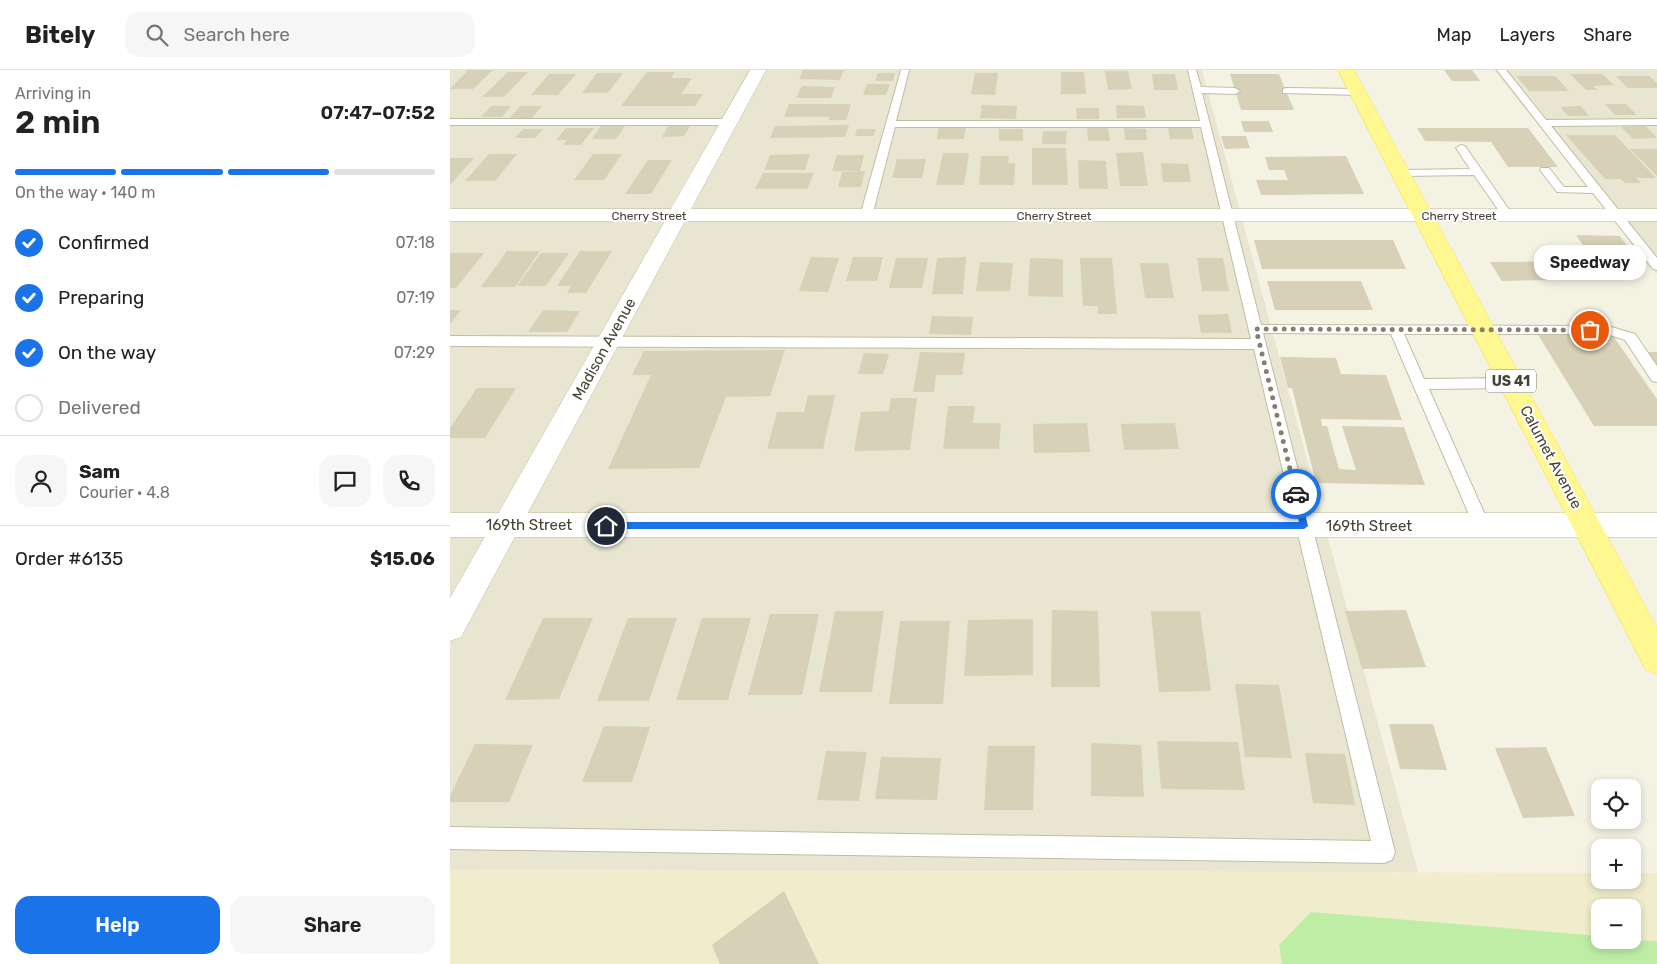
<!DOCTYPE html>
<meta charset="utf-8">
<style>
:root{--surface:#fff;--page:#f6f6f6;--text:#222;--muted:#767676;--line:#e0e0e0;--accent:#1a73e8}
body{margin:0;font-family:Rubik,sans-serif;background:var(--page);color:var(--text);height:100vh;display:flex;flex-direction:column;font-size:19px;white-space:nowrap}
*{box-sizing:border-box;margin:0}
p{font-size:16px;color:var(--muted)}
.icon{flex:none;width:28px;height:28px;fill:none;stroke:currentColor;stroke-width:2;stroke-linecap:round;stroke-linejoin:round}
.map{position:relative;flex:1;overflow:hidden}
.details{display:flex;flex-direction:column;background:var(--surface);width:450px}
.details>*{flex:none}
.controls{position:absolute;left:1141px;top:709px;display:grid;gap:10px}
.controls a{display:grid;place-items:center;width:50px;height:50px;border-radius:10px;background:var(--surface);box-shadow:0 2px 8px #0003;font-size:25px}
.pin{position:absolute;display:grid;place-items:center;width:42px;height:42px;color:#fff;margin:-21px;border:2px solid #fff;border-radius:50%;box-shadow:0 1px 5px #0007}
.courier{position:absolute;display:grid;place-items:center;width:50px;height:50px;margin:-25px;border:4px solid #1a73e8;border-radius:50%;background:#fff;color:#222;box-shadow:0 1px 6px #0007}
.bubble{position:absolute;height:35px;border-radius:15px;background:var(--surface);box-shadow:0 2px 8px #0003;font-size:16px;font-weight:600;line-height:35px;text-align:center}
.overview em{font-style:normal;font-weight:600}
.overview div{display:flex;flex-direction:column-reverse}
.overview{display:flex;align-items:center;justify-content:space-between;height:85px;padding:0 15px}
h1{font-size:32px;font-weight:600;line-height:38px}
.bar{display:grid;grid-template-columns:repeat(4,1fr);gap:8px 5px;align-content:center;height:60px;padding:0 15px}
.bar i{height:6px;border-radius:4px;background:var(--line)}
.bar .selected{background:var(--accent)}
.bar p{grid-column:span 4}
.line{display:flex;align-items:center;gap:12px;padding:0 15px;border-top:1px solid var(--line)}
.line div{flex:1}
.round{display:grid;place-items:center;flex:none;width:52px;height:52px;border-radius:15px;background:var(--page)}
ol{padding:0 15px;list-style:none}
li{display:flex;align-items:center;gap:15px;height:55px}
li p{margin-inline-start:auto}
li .icon{padding:5px;border-radius:50%;background:var(--accent);color:#fff;stroke-width:4}
li:last-child{color:var(--muted)}
li i{width:28px;height:28px;border:2px solid var(--line);border-radius:50%}
.action{display:flex;gap:10px;margin-top:auto;padding:10px 15px}
.action a{flex:1;height:58px;border-radius:15px;background:var(--accent);color:#fff;font-size:20px;font-weight:600;line-height:58px;text-align:center}
.action a+a{background:var(--page);color:var(--text)}
header{display:flex;align-items:center;gap:30px;box-sizing:border-box;height:70px;padding:0 25px;background:var(--surface);border-bottom:1px solid var(--line)}
header strong{font-size:24px}
nav{display:flex;gap:28px;margin-inline-start:auto;font-size:18px}
.search{width:350px;height:45px;background:var(--page);display:flex;align-items:center;gap:12px;box-sizing:border-box;padding:0 18px;border-radius:15px;color:var(--muted);font-size:19px}
main{display:flex;flex:1;min-height:0}
.map>svg:first-child{display:block}
</style>
<header>
<strong>Bitely</strong>
<div class="search"><svg class="icon" aria-label="search" viewBox="0 0 24 24"><circle cx="10" cy="10" r="6"/><path d="M15 15l6 6"/></svg>Search here</div>
<nav><a>Map</a><a>Layers</a><a>Share</a></nav>
</header>
<main>
<section class="details">
<div class="overview"><div><h1>2 min</h1><p>Arriving in</p></div><em>07:47–07:52</em></div>
<div class="bar"><i class="selected"></i><i class="selected"></i><i class="selected"></i><i></i><p>On the way · 140 m</p></div>
<ol>
<li><svg class="icon" aria-label="check" viewBox="0 0 24 24"><path d="M5 12l5 5 9-10"/></svg>Confirmed<p>07:18</p></li>
<li><svg class="icon" aria-label="check" viewBox="0 0 24 24"><path d="M5 12l5 5 9-10"/></svg>Preparing<p>07:19</p></li>
<li><svg class="icon" aria-label="check" viewBox="0 0 24 24"><path d="M5 12l5 5 9-10"/></svg>On the way<p>07:29</p></li>
<li><i></i>Delivered</li>
</ol>
<div class="line" style="height:90px"><a class="round"><svg class="icon" aria-label="person" viewBox="0 0 24 24"><circle cx="12" cy="8" r="4"/><path d="M4 21q1-7 8-7t8 7"/></svg></a><div><b>Sam</b><p>Courier · 4.8</p></div><a class="round"><svg class="icon" aria-label="chat" viewBox="0 0 24 24"><path d="M4 5h16v11H9l-5 4z"/></svg></a><a class="round"><svg class="icon" aria-label="phone" viewBox="0 0 24 24"><path d="M5 4h4l2 5-3 2q2 4 5 5l2-3 5 2v4C11 20 4 13 5 4z"/></svg></a></div>
<div class="line" style="height:65px"><div>Order #6135</div><b>$15.06</b></div>
<div class="action"><a>Help</a><a>Share</a></div>
</section>
<div class="map">
<svg width="1207" height="894" viewBox="0 0 1207 894">
<rect width="100%" height="100%" fill="#f4f2e3"/>
<path fill="#e8e6d0" d="M0,0h752l216,802 -968,-2z
M1044,0h163v204z"/>
<path fill="#efedcb" fill-rule="evenodd" d="M0,800l1150,3v7h32l1,-7h24v91h-1207zM1150,838h32v32h-32z"/>
<path fill="#beeda6" d="M861,842l289,24v4l57,1v23h-375l-3,-19z"/>
<path fill="#d6d1b7" d="M18,0h25l-20,19h-23z
M353,0h41l-4,10 -41,-1z
M994,0h28l8,11h-28z
M655,1h23l4,18 -24,1z
M58,2h20l-24,25h-22z
M197,2h28l-4,6h21l-11,16h22l-8,12h-74z
M611,2h23l2,22h-25z
M147,3h26l-15,20h-26z
M428,3h17l-2,8h-18z
M525,3h23l-3,22 -24,-1z
M99,4h27l-18,21h-27z
M702,4h23l3,16h-24z
M780,4h49l15,36h-53z
M1120,4h32l12,11 -21,1 5,4h-12z
M1066,6h39l14,15h-40z
M1166,6h33l8,7v5h-29z
M417,14h23l-4,11h-23z
M352,16l33,1 -4,11h-35z
M339,34h62l-5,16h-18l2,-3h-46z
M1155,34h21l11,11h-22z
M532,35l35,1 -1,13 -36,-1z
M666,35l28,1 2,12h-29z
M41,36h20l-9,11h-21z
M70,36h22l-11,13h-22z
M1131,36l8,10h-21l-8,-9z
M626,38h23v11h-22z
M791,51h28l4,11h-29z
M399,55l-4,12 -75,1 5,-12z
M151,56h24l-9,13h-24z
M218,56h22l-6,10 -22,1z
M489,56h27l-2,13h-27z
M1196,56l11,12 -24,1 -12,-12z
M718,57h23l3,12h-24z
M116,58h28l-13,17h-18l4,-5h-11z
M637,58h21l2,13h-22z
M674,58l22,1 1,11h-22z
M967,58h111l30,39h-50l-17,-25 -66,-1z
M73,59h20l-8,9h-20z
M407,59h19l-3,7h-18z
M549,59h24v12h-24z
M593,61h24l-1,13h-24z
M1116,65h49l41,43h-20l5,5h-16l-4,-4h-16z
M771,66h25l4,12 -25,1z
M582,78h34l2,37h-36z
M1180,79h27v27z
M693,82l5,34h-28l-4,-33z
M493,83h26l-5,32h-28z
M39,84h28l-22,27h-30z
M143,84h29l-18,26h-30z
M360,84l-5,16h-41l6,-15z
M387,85h27l-4,16h-28z
M531,86h28l-1,7h7l-1,22h-35z
M896,86l18,38 -103,1 -5,-15h32l-4,-10h-15l-4,-13z
M0,88h24l-24,27z
M447,89h29l-4,19h-30z
M198,90h24l-21,34h-26z
M628,90l28,1 2,28h-29z
M711,93l27,1 3,18h-28z
M415,101l-4,16h-23l4,-15z
M313,103h51l-7,16h-52z
M1126,165l44,1 19,26 -45,-1z
M804,170h139l13,29h-144z
M57,181h33l-25,36h-34z
M130,181h32l-26,42h-19l4,-7h-14z
M0,183h34l-28,35h-6z
M91,183h28l-23,33h-29z
M361,187l28,1 -11,34 -29,-1z
M403,187h30l-6,24h-31z
M516,187l-3,37h-31l5,-36z
M446,188h32l-6,30h-33z
M580,188l33,1v38l-35,-1z
M630,188h32l5,56h-19v-8h-15z
M747,188h26l6,33h-27z
M1138,191l14,18 -100,2 -12,-19z
M530,192l33,1 -3,28h-34z
M690,193h28l6,35h-29z
M817,211h94l12,29h-98z
M0,240h11l-11,14z
M93,240l37,1 -13,21h-39z
M778,244l4,19h-31l-3,-18z
M482,246l41,1 -2,18 -42,-1z
M1087,263h74l46,66v27h-63z
M335,280l-15,46 -44,1 -27,71 -91,1 43,-94h-19l12,-24z
M470,282l45,1 -3,22h-26l-2,17h-21z
M1196,282h11v16z
M414,283l25,1 -6,20h-25z
M830,287l56,1 5,16 45,1 16,45 -81,-1 1,7h5l12,43 17,1 -14,-44 62,1 21,58 -109,-2 -24,-95h-4z
M27,318h39l-31,50h-35v-10z
M358,325h27l-12,54h-56l10,-37h27z
M441,328h26l-7,52 -56,1 7,-39 28,-1z
M498,336h27l-2,17h28l-2,26h-56z
M637,353l3,29 -56,1 -1,-29z
M725,353l4,26 -55,1 -3,-26z
M602,540l46,1 2,76h-49z
M956,540l20,57 -64,2 -17,-58z
M385,541h49l-12,81h-53z
M701,541h49l11,80 -52,1z
M320,544h49l-17,81h-54z
M93,548h50l-34,81 -54,1z
M178,548h49l-28,83h-52z
M252,548h49l-23,82h-52z
M583,549v56l-69,1 4,-56z
M450,551h50l-7,83h-54z
M785,614l44,1 13,73 -47,-1z
M939,654h44l14,46 -47,-1z
M154,656l46,1 -18,55h-50z
M707,671l81,1 7,48 -84,-1z
M641,673l50,2 3,52 -53,-1z
M25,674l58,1 -24,57h-59v-6z
M538,676h47l-2,64h-49z
M1096,677l29,69 -52,2 -28,-70z
M376,681l41,1 -8,49 -42,-1z
M855,683l40,1 10,51 -42,-2z
M431,687l60,1 -4,42 -62,-1z
M334,821l35,73h-99l-8,-19z"/>
<g fill="none" stroke-linecap="round" stroke-linejoin="round">
<g stroke="#c0bda4" stroke-width="2">
<path id="service" d="M451,0h8l-13,51h304l-12,-51h8l5,17 34,1 5,3 -5,3 -33,-1 59,232 347,1 27,8 22,32v16l-5,-1 -27,-41 -18,-6h-203l20,45 88,-1 7,5 -7,5 -83,1 61,137 -2,5 -6,2 -6,-2 -2,-5 -83,-192 -128,-1 132,519 -3,8 -8,3 -934,-14v-22l921,14 -117,-492 -804,-3v-10l801,3 -50,-212h-306l-23,89 -2,2h-8l-2,-2z
M1047,0h9l40,50 111,-1v6l-106,1 106,132v12l-4,-1 -60,-76 -36,-1 -17,-22 1,-2h8l15,19h24z
M836,18l72,1 5,3 -5,3 -75,-2v-4z
M0,49h279l5,3 -5,3h-279z
M1011,75l4,1 47,68v4h-8l-30,-43 -73,1 -5,-3 5,-3 69,-1 -14,-21z"/>
</g>
<g stroke="#c0bda4" stroke-width="1">
<path id="minor" d="M300,0h16l-75,139h966v12h-972l-224,416 -11,4v-43l215,-377h-215v-12h221z"/>
</g>
<g stroke="#c0bda4" stroke-width="1">
<path id="tertiary" d="M0,443h1207v24h-1207z"/>
</g>
<g stroke="#f1e553" stroke-width="1">
<path id="primary" d="M888,0h16l303,558v46l-11,-4z"/>
</g>
<use href="#service" fill="#fff" fill-rule="evenodd"/>
<use href="#minor" fill="#fff" fill-rule="evenodd"/>
<use href="#tertiary" fill="#fff" fill-rule="evenodd"/>
<use href="#primary" fill="#fff890" fill-rule="evenodd"/>
</g>
<path fill="#1a73e8" d="M846,421l4,3 8,32 -4,3h-698l-4,-3 4,-4h693l-7,-28z"/>
<g fill="none" stroke-linecap="round" stroke-linejoin="round">
<path stroke="#838070" stroke-width="5" stroke-dasharray="0 9" d="M846,424l-40,-165 334,1"/>
</g>
<g text-anchor="middle" stroke-width="4" stroke-linejoin="round" paint-order="stroke">
<g font-size="12" fill="#464332" stroke="#fff">
<text x="199" y="150">Cherry Street</text>
<text x="604" y="150">Cherry Street</text>
<text x="1009" y="150">Cherry Street</text>
</g>
<rect fill="#fff" stroke="#7e7b70" stroke-width="1" x="1036" y="299.5" width="50" height="23" rx="4"/>
<g font-size="14" font-weight="bold" fill="#464332">
<text x="1061" y="316">US 41</text>
</g>
<g font-size="15" fill="#464332" stroke="#fff">
<text transform="translate(154 279) rotate(-61)" y="5">Madison Avenue</text>
<text transform="translate(1101 387) rotate(62)" y="5">Calumet Avenue</text>
<text x="79" y="460">169th Street</text>
<text x="919" y="461">169th Street</text>
</g>
</g>
</svg>
<div class="controls">
<a><svg class="icon" aria-label="locate" viewBox="0 0 24 24"><circle cx="12" cy="12" r="6"/><path d="M12 2v4M12 18v4M2 12h4M18 12h4"/></svg></a>
<a>+</a>
<a>−</a>
</div>
<div class="pin" style="left:1140px;top:260px;background:#ea580c"><svg class="icon" aria-label="bag" viewBox="0 0 24 24"><path d="M5 8h14l-1 12H6zM9 8a3 3 0 0 1 6 0"/></svg></div>
<div class="pin" style="left:156px;top:456px;background:#1f2937"><svg class="icon" aria-label="home" viewBox="0 0 24 24"><path d="M3 11l9-7 9 7M6 9v11h12V9"/></svg></div>
<div class="courier" style="left:846px;top:424px"><svg class="icon" aria-label="car" viewBox="0 0 24 24"><path d="M5 17H2v-5l4-1 3-4h7l3 4 3 1v5h-3M9 17h6M6 11h13"/><circle cx="7" cy="17" r="2"/><circle cx="17" cy="17" r="2"/></svg></div>
<div class="bubble" style="left:1084px;top:175px;width:112px">Speedway</div>
</div>
</main>
